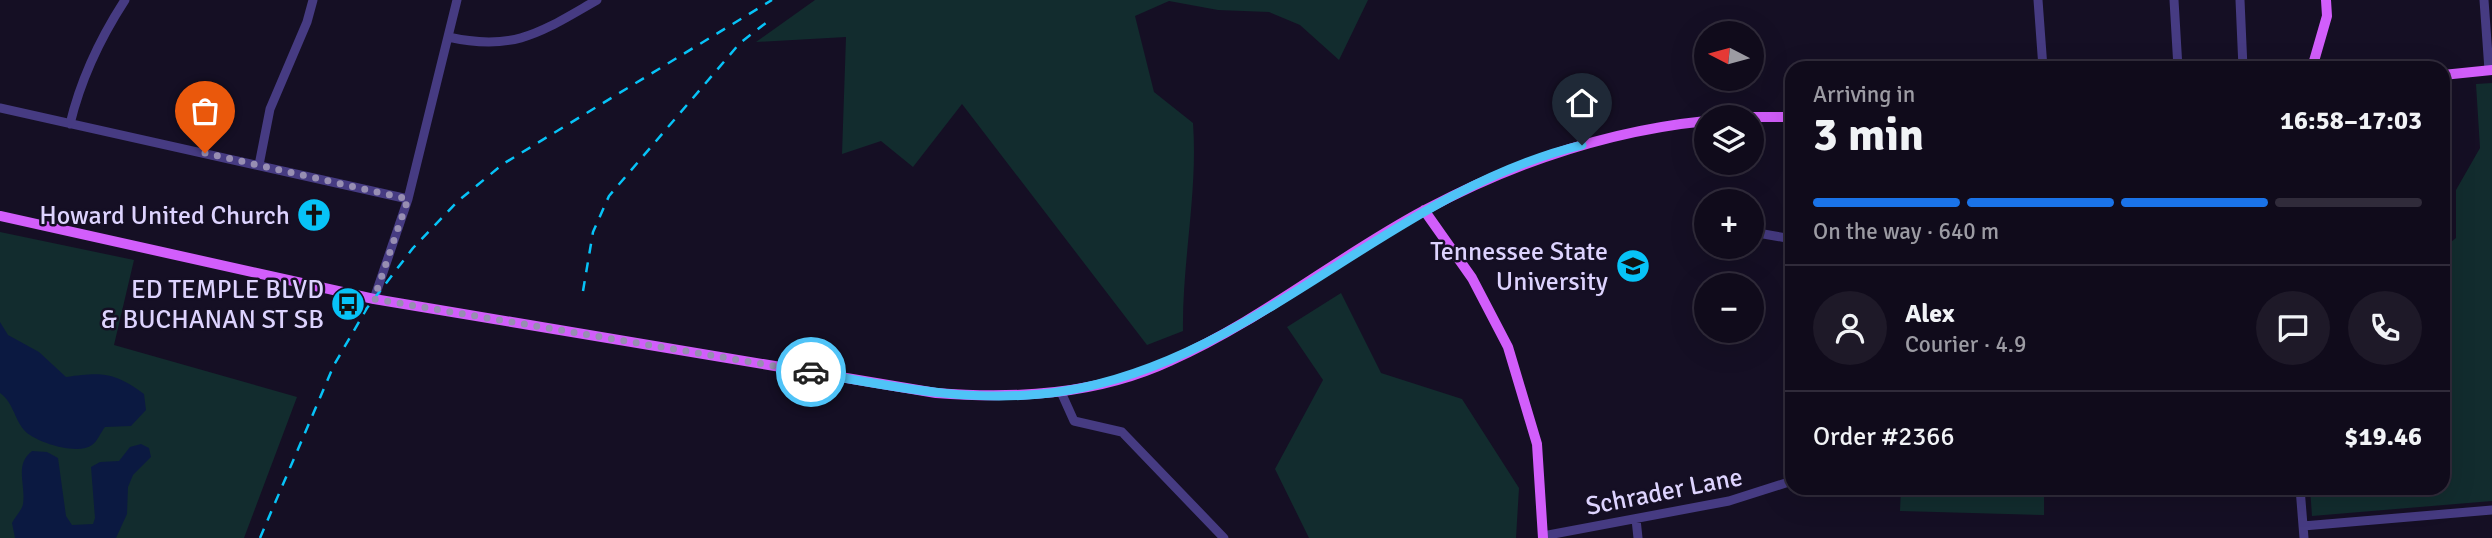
<!DOCTYPE html>
<meta charset="utf-8">
<style>
:root{--surface:#100b1b;--page:#1e1928;--text:#f1f3f6;--muted:#9c9ba3;--line:#302b3a;--accent:#1a73e8}
body{margin:0;font-family:Signika,sans-serif;background:var(--page);color:var(--text);height:100vh;display:flex;flex-direction:column;font-size:26px;white-space:nowrap}
*{box-sizing:border-box;margin:0}
p{font-size:23px;color:var(--muted)}
.icon{flex:none;width:38px;height:38px;fill:none;stroke:currentColor;stroke-width:2;stroke-linecap:round;stroke-linejoin:round}
.map{position:relative;flex:1;overflow:hidden}
.side{position:absolute;left:1785px;top:61px;width:665px;height:434px;display:flex;flex-direction:column;background:var(--surface);border-radius:21px;box-shadow:0 7px 28px #0002,0 0 0 2px var(--line)}
.side>*{flex:none}
.needle{width:46px;rotate:276deg}
.tools{position:absolute;left:1694px;top:21px;display:grid;gap:14px}
.tools a{display:grid;place-items:center;width:70px;height:70px;border-radius:50%;background:var(--surface);box-shadow:0 7px 28px #0002,0 0 0 2px var(--line);font-size:35px}
.pin{position:absolute;display:grid;place-items:center;width:60px;height:60px;color:#fff;margin:-72px -30px;border-radius:50% 50% 50% 0;rotate:-45deg;box-shadow:0 0 7px #0007}
.pin .icon{rotate:45deg}
.courier{position:absolute;display:grid;place-items:center;width:70px;height:70px;margin:-35px;border:5px solid #4fc3f7;border-radius:50%;background:#fff;color:#222;box-shadow:0 2px 9px #0007}
.head em{font-style:normal;font-weight:700}
.head div{display:flex;flex-direction:column-reverse}
.head{display:flex;align-items:center;justify-content:space-between;height:119px;padding:0 28px}
h1{font-size:46px;font-weight:700;line-height:52px}
.bar{display:grid;grid-template-columns:repeat(4,1fr);gap:10px 7px;align-content:center;height:84px;padding:0 28px}
.bar i{height:9px;border-radius:5px;background:var(--line)}
.bar .active{background:var(--accent)}
.bar p{grid-column:span 4}
.line{display:flex;align-items:center;gap:18px;padding:0 28px;border-top:2px solid var(--line)}
.line div{flex:1}
.round{display:grid;place-items:center;flex:none;width:74px;height:74px;border-radius:37px;background:var(--page)}
.map>svg:first-child{display:block}
</style>
<div class="map">
<svg width="2492" height="538" viewBox="0 0 2492 538">
<rect width="100%" height="100%" fill="#150f24"/>
<path fill="#122c2e" d="M815,0h553l-29,60 -39,-35 -31,-13 -51,-2 -49,-9 -34,15 19,76 39,31c5,70 -11,138 -10,208l-36,14 -185,-241 -49,63 -32,-26 -39,13 4,-117 -90,5z
M2492,83v418l-180,15 -2,-28h133v-240l13,-10v-48l24,-42 -4,-64z
M0,232l134,28 -20,85 183,52 -53,141h-244z
M1341,293l40,80 81,26 57,89 -3,50h-207l-34,-69 48,-89 -36,-53z
M1901,488h143v27l-144,-4z"/>
<path fill="#0b1941" d="M0,322l8,13 31,17 27,25c36,-5 48,-5 78,17l2,16 -15,16 -26,1c-4,5 -8,15 -13,18 -14,11 -58,-3 -68,-15 -10,-12 -11,-28 -24,-37z
M141,444l8,4 2,9 -18,18 -5,12 -1,27 -11,24h-101l-3,-15c3,-6 10,-13 11,-19 3,-20 -9,-39 9,-53l15,1 11,6 8,58 6,9 21,-1 2,-6 -4,-51 9,-5 19,-1 11,-14z"/>
<g fill="none" stroke-linecap="round" stroke-linejoin="round">
<path stroke="#463b82" stroke-width="9" d="M2038,0l5,68
M2174,0l4,68
M2240,0l3,68
M2484,0l5,70
M448,37c67,15 93,-5 149,-37
M0,108l408,91
M70,124c11,-46 29,-84 55,-124
M259,165l11,-56 37,-87 6,-22
M1752,232l40,7
M374,299l34,-100 49,-199
M1061,392l13,29 48,11 102,106
M2300,488l4,50
M1636,519l2,19
M2303,526l189,-16
M1543,536l186,-35 63,-20"/>
<path stroke="#d25efb" stroke-width="10" d="M2312,68l15,-52 -1,-16
M2443,75l49,-5
M1751,117h41
M1424,210l48,68 36,69 29,97 6,94
M0,216l374,83 562,94c79,6 161,2 234,-32 91,-40 168,-105 255,-151 88,-47 182,-79 281,-89"/>
<path stroke="#07c3f7" stroke-width="2.5" stroke-dasharray="10 9" stroke-linecap="butt" d="M583,291l10,-59 16,-36 131,-153 31,-24
M260,538l74,-173 33,-57 46,-60 45,-47 45,-37 269,-164"/>
</g>
<g fill="none" stroke-linecap="round" stroke-linejoin="round">
<path stroke="#978eb2" stroke-width="7" stroke-dasharray="0 12.6" d="M205,153l203,46 -34,100 437,73"/>
<path stroke="#4fc3f7" stroke-width="9" d="M811,372c83,15 168,33 253,19 193,-31 328,-200 518,-246"/>
</g>
<defs>
<g id="church-disc" transform="scale(1.75)"><circle r="9.5" fill="#07c3f7" stroke="#150f24"/><path d="M-1.2-6h2.4v3.5h3.3v2.4h-3.3V6h-2.4V-.1h-3.3v-2.4h3.3Z" fill="#111"/></g>
<g id="university-disc" transform="scale(1.75)"><circle r="9.5" fill="#07c3f7" stroke="#150f24"/><path d="M0-5L7-2L0 1L-7-2ZM-4 1L0 2.5L4 1V4Q0 6-4 4Z" fill="#111"/></g>
<g id="bus-disc" transform="scale(1.75)"><circle r="9.5" fill="#07c3f7" stroke="#150f24"/><path d="M-5-6H5V4H4V6H2V4H-2V6H-4V4H-5ZM-3.5-4V0h7V-4ZM-3.5 1.2v1.5H-2V1.2ZM2 1.2v1.5H3.5V1.2Z" fill="#111"/></g>
</defs>
<g fill-rule="evenodd">
<use href="#church-disc" x="314" y="215"/>
<use href="#university-disc" x="1633" y="266"/>
<use href="#bus-disc" x="348" y="304"/>
</g>
<g text-anchor="middle" stroke-width="5" stroke-linejoin="round" paint-order="stroke">
<g font-size="26" fill="#ddd3fe" stroke="#150f24" text-anchor="end">
<text x="290" y="224">Howard United Church</text>
<text x="1608" y="260">Tennessee State<tspan x="1608" dy="30">University</tspan></text>
<text x="324" y="298">ED TEMPLE BLVD<tspan x="324" dy="30">&amp; BUCHANAN ST SB</tspan></text>
</g>
<g font-size="26" fill="#ddd3fe" stroke="#150f24">
<text transform="translate(1664 491) rotate(-11)" y="9">Schrader Lane</text>
</g>
</g>
</svg>
<div class="tools">
<a><svg class="needle" viewBox="-14 -14 28 28"><path d="M0-13l5 13h-10z" fill="#e53935"/><path d="M0 13l5-13h-10z" fill="#9c9ba3"/></svg></a>
<a><svg class="icon" aria-label="layers" viewBox="0 0 24 24"><path d="M12 4l9 5-9 5-9-5zM3 14l9 5 9-5"/></svg></a>
<a>+</a>
<a>−</a>
</div>
<div class="pin" style="left:205px;top:153px;background:#ea580c"><svg class="icon" aria-label="bag" viewBox="0 0 24 24"><path d="M5 8h14l-1 12H6zM9 8a3 3 0 0 1 6 0"/></svg></div>
<div class="pin" style="left:1582px;top:145px;background:#1f2937"><svg class="icon" aria-label="home" viewBox="0 0 24 24"><path d="M3 11l9-7 9 7M6 9v11h12V9"/></svg></div>
<div class="courier" style="left:811px;top:372px"><svg class="icon" aria-label="car" viewBox="0 0 24 24"><path d="M5 17H2v-5l4-1 3-4h7l3 4 3 1v5h-3M9 17h6M6 11h13"/><circle cx="7" cy="17" r="2"/><circle cx="17" cy="17" r="2"/></svg></div>
<section class="side">
<div class="head"><div><h1>3 min</h1><p>Arriving in</p></div><em>16:58–17:03</em></div>
<div class="bar"><i class="active"></i><i class="active"></i><i class="active"></i><i></i><p>On the way · 640 m</p></div>
<div class="line" style="height:126px"><a class="round"><svg class="icon" aria-label="person" viewBox="0 0 24 24"><circle cx="12" cy="8" r="4"/><path d="M4 21q1-7 8-7t8 7"/></svg></a><div><b>Alex</b><p>Courier · 4.9</p></div><a class="round"><svg class="icon" aria-label="chat" viewBox="0 0 24 24"><path d="M4 5h16v11H9l-5 4z"/></svg></a><a class="round"><svg class="icon" aria-label="phone" viewBox="0 0 24 24"><path d="M5 4h4l2 5-3 2q2 4 5 5l2-3 5 2v4C11 20 4 13 5 4z"/></svg></a></div>
<div class="line" style="height:91px"><div>Order #2366</div><b>$19.46</b></div>
</section>
</div>
